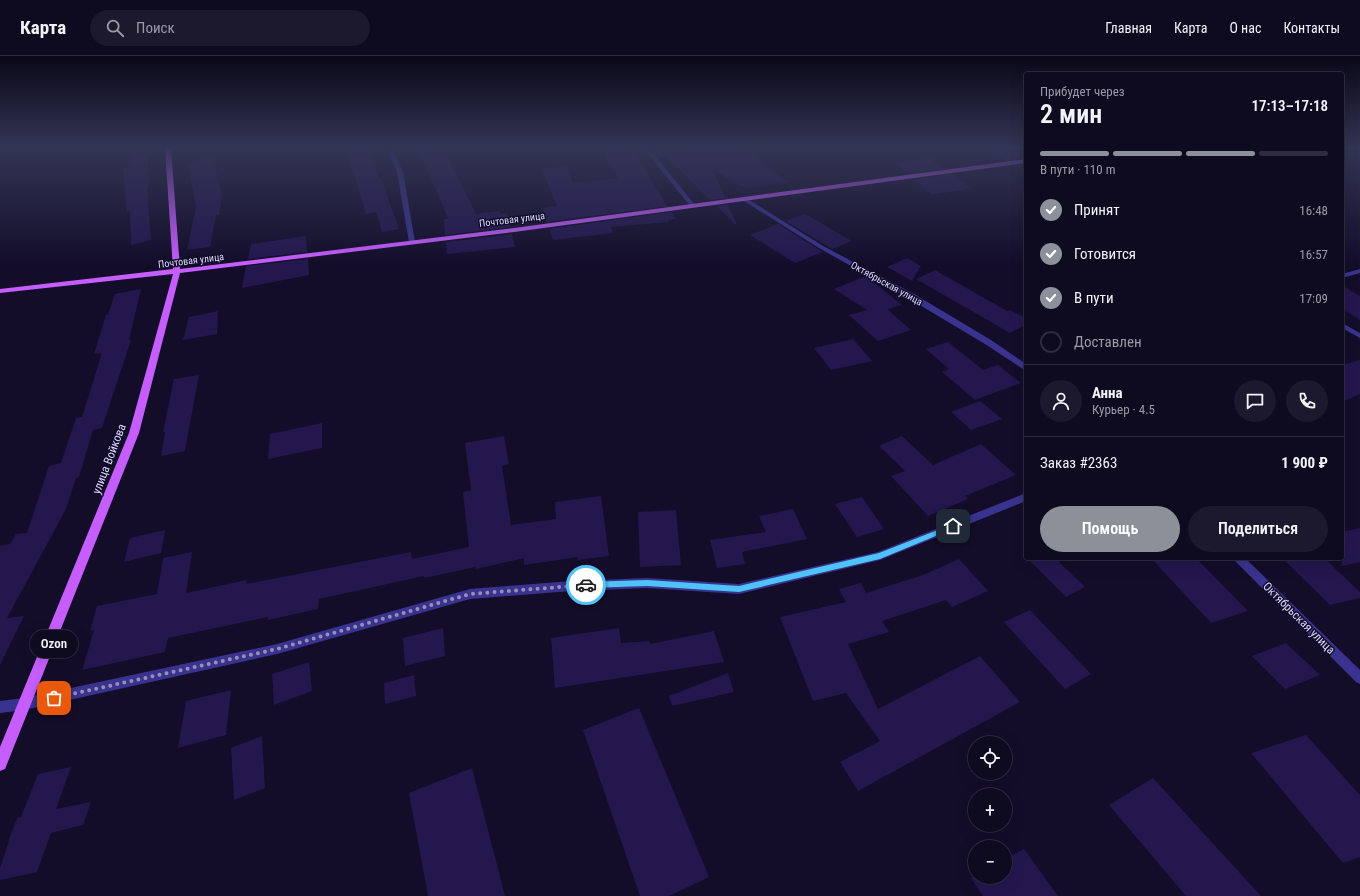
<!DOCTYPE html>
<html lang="ru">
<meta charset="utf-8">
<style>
:root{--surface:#0e0a20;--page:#1c182d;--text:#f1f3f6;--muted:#9b9aa5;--line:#2e2b3e;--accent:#8c9099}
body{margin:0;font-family:"Roboto Condensed",sans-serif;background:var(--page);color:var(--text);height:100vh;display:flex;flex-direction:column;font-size:15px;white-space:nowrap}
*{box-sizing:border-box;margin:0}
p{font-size:13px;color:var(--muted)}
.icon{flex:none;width:22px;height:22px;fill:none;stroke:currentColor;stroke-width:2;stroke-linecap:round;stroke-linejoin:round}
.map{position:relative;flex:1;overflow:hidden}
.side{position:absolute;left:1024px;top:16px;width:320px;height:488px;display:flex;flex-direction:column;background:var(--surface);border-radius:4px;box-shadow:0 4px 16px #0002,0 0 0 1px var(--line)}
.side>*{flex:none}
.buttons{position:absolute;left:968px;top:680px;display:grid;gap:8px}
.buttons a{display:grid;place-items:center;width:44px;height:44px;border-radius:50%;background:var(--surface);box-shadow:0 4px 16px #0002,0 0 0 1px var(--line);font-size:20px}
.pin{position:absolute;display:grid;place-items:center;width:34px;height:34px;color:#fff;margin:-17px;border-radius:8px;box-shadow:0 2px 6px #0006}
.courier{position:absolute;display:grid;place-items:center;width:40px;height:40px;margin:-20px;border:3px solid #4fc3f7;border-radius:50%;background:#fff;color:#222;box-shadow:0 1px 5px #0007}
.bubble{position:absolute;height:28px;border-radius:14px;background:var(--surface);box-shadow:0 4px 16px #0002,0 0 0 1px var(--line);font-size:13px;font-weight:600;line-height:28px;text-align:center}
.headline em{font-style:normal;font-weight:600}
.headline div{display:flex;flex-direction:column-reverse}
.headline{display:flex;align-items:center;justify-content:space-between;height:68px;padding:0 16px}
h1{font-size:26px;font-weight:600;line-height:30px}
.bar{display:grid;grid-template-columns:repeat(4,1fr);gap:6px 4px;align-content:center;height:48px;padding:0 16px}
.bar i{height:5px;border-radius:3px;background:var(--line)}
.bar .on{background:var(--accent)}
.bar p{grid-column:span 4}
.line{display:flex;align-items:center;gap:10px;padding:0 16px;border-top:1px solid var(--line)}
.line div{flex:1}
.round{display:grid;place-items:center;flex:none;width:42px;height:42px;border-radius:21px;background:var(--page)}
ol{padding:0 16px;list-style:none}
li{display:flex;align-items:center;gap:12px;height:44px}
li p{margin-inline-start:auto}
li .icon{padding:4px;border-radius:50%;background:var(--accent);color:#fff;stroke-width:4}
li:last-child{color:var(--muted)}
li i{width:22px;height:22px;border:2px solid var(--line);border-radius:50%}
.button{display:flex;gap:8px;margin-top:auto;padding:8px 16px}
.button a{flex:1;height:46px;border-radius:24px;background:var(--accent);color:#fff;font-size:16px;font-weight:600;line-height:46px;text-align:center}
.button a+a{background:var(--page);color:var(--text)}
header{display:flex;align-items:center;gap:24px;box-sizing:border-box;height:56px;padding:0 20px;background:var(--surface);border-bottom:1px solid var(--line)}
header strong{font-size:19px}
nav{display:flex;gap:22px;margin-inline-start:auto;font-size:14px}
.search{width:280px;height:36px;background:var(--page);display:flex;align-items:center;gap:10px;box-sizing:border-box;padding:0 14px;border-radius:22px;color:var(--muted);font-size:15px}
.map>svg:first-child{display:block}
</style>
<header>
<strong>Карта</strong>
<div class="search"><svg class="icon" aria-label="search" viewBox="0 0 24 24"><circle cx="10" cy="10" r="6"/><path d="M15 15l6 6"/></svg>Поиск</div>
<nav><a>Главная</a><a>Карта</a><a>О нас</a><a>Контакты</a></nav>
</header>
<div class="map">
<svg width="1360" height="840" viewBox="0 0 1360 840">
<rect width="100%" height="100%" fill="#130d2a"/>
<path fill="#23174e" d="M130,92h17l2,26v13h-2l4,53 -20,5 -1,-34 -3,1 -4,-44 7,-1z
M349,92h19l11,30h2l18,51 -17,3 -6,-20 -10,2 -17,-56h3z
M418,92h25l33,66 23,-3 1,3 7,-1 3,14 -65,8 -1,-16h4z
M600,92h32l35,58 -120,16 -4,-14 14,-2 -15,-37 24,-3 7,17 45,-5z
M676,92h70l42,35 -45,4 -30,-17 12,28 -15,2 -46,-46 17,-3z
M981,92h40l1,2 4,1v7l-20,2z
M213,102l9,38 -3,19h-3l-6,32 -23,3 9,-43 -8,-44z
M929,102l15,11 -36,4 -11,-9z
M952,118l19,14 -39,7 -18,-15z
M728,149l9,20h-1l-19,-19z
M671,156l5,7 -8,1 1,2 -58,5 2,6 -60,7 -4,-11z
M805,158l47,27 -20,8 -46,-28z
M778,168l40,25 5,3 -28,11 -45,-28z
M512,178l3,13 -68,7 -1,-12z
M306,180l1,16 -59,7 3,-15z
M907,202l14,8 -9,15 -25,-14z
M308,203l1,16 -67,13 4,-22z
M935,214l72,41 3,-1 16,8v7l-16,8 -94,-54z
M866,220l36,29 -15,4 24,21 -33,11 -29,-26 18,-5 -33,-21z
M1342,229l18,11v24l-18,-11z
M141,233l-12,51h2l-29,88 -9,2 -14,47 -3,1 -10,31 -59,109 17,-2 -24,49v-119l10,-2 6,-10 11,-1 22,-67 12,-3 15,-45 6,-1 20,-64 -8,1 12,-39h2l7,-21z
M218,255l-1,23 -34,6 6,-23z
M853,283l19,22 -41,9 -17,-22z
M948,286l35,28 15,-5 23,18 -46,17 -33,-28 7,-3 -23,-20z
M1360,304v34l-18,8v-37z
M199,319l-14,76 -24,5 4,-24h-2l11,-53z
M980,345l22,18 -31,11 -20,-18z
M322,367v25l-54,11 2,-25z
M504,380l5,28 -7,2 9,59 45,-6 -1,-17 46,-6 8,60 -31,4v-3l-54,8v-7l-48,11v-2l-52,11v-2l-105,23 -1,10 -50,11v-3l-100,21 -3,14 -83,18 12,-40 -4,1 7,-25 60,-12 6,-36 29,-6 -6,41 61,-13 -1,4 165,-32 1,7 57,-12 -6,-55 8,-2 -6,-47z
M902,380l31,29 48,-21 35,31 -51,21 3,3 -40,17 -37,-40 14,-5 -26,-25z
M862,441l22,32 -27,8 -22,-33z
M793,453l14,30 -65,13 3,12 -28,4 -7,-28 56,-8 -7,-16z
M676,454l5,55 -41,2 -2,-55z
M1360,472v34l-18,4v-34z
M165,474l-4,23 -37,9 6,-24z
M1027,502h28l30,29 -19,10z
M1151,502h45l52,53 -37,12z
M1282,502h42l36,34v6l-30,7z
M959,503l29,32 -36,16 -6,-7 -64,21 7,11 -41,12 30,65 102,-53 40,46 -162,89 -18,-29 40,-21 -34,-48 -33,8 -33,-84 66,-15 -7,-13 22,-6 5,10 57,-18z
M1030,554l61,64 -26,15 -61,-67z
M443,572l2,28 -40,10 -2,-28z
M619,572l2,15 28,-2 1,3 64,-13 10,31 -169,26 -4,-50z
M1286,587l34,32 -35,14 -33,-33z
M309,606l3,29 -38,14 -2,-31z
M728,617l6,19 -62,14 -3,-10z
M414,619l2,21 -31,8 -1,-21z
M231,634l-5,45 -48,13 8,-47z
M639,652l70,169 -40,19h-29l-57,-166z
M1306,679l54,60v62l-17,6 -92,-110z
M262,680l3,52 -31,12 -3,-52z
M71,711l-15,42 35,-7 -8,23 -32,8 -14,39 -37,8v-12l9,-27 -1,1 9,-24 4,-1 17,-43z
M472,712l33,128h-77l-19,-103z
M1153,722l108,118h-75l-77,-91z
M1024,793l34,47h-75l-12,-18 4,-2 30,1v-18z"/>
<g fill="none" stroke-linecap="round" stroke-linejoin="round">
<path fill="#39338f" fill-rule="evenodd" d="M386,92h6l11,24 12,70 -1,1 -5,-1 -12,-70z
M643,92h6l46,57v2h-4z
M746,142l77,48 91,48 77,46 35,24v7l-41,-27 -77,-46 -89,-50 -75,-47 -1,-1z
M1360,213v4l-18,5v-4z
M1342,267l18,10v5l-18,-10z
M1026,437v8l-146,59 -141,34 -92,-6 -76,3 -101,8 -193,55 -253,56 -24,3v-12l24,-3 253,-54 193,-55 101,-8 76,-3 92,6 139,-32z
M1232,502h13l115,112v14l-4,-2z"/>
<path fill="#c65eff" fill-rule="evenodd" d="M165,92h6l9,121 334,-41 512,-69v4l-512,69 -334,41 -41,160 -132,331 -2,5 -5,2v-24l129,-314 44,-159 -173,19v-4l173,-20z
M1022,92h4v2l-3,-1z"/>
</g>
<linearGradient id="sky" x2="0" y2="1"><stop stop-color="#0a0717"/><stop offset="0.44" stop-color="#333555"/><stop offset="1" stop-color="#333555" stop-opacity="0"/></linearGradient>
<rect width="1360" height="209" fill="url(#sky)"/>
<path fill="#4fc3f7" d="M953,468l3,2 -1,2 -75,31 -141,33 -92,-6 -61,2 -4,-3 4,-3 61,-2 92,6 140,-33z"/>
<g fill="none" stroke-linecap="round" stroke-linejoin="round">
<path stroke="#9690b4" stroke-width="4" stroke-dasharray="0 7.2" d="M54,642l223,-49 193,-55 116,-9"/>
</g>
<g text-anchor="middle" stroke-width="3" stroke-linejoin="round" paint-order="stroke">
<g font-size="10" fill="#dcd7ff" stroke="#130d2a">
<text transform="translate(512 163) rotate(-7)" y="4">Почтовая улица</text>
<text transform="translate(191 204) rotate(-7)" y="4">Почтовая улица</text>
<text transform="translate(887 227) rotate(29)" y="4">Октябрьская улица</text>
</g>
<g font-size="12" fill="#dcd7ff" stroke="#130d2a">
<text transform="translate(109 403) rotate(-69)" y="4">улица Войкова</text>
<text transform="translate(1299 562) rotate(45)" y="4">Октябрьская улица</text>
</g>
</g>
</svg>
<div class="buttons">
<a><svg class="icon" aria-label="locate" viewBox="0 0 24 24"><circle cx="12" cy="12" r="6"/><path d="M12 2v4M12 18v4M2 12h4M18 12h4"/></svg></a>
<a>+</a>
<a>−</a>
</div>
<div class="pin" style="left:54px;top:642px;background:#ea580c"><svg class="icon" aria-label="bag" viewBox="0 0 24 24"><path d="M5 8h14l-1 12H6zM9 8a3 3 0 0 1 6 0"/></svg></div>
<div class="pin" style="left:953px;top:470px;background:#1f2937"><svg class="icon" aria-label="home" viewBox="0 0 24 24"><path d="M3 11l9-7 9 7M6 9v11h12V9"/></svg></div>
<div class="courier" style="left:586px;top:529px"><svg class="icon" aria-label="car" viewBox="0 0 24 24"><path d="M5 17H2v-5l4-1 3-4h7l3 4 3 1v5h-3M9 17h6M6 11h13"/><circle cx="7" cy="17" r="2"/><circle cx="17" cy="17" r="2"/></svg></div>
<div class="bubble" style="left:30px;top:574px;width:48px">Ozon</div>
<section class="side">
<div class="headline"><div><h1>2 мин</h1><p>Прибудет через</p></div><em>17:13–17:18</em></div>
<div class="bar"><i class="on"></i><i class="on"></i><i class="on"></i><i></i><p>В пути · 110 m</p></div>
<ol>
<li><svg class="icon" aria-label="check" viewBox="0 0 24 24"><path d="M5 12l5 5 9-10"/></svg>Принят<p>16:48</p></li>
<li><svg class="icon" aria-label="check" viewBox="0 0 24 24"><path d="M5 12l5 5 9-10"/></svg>Готовится<p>16:57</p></li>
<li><svg class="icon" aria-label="check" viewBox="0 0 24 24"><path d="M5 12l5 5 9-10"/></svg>В пути<p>17:09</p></li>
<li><i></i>Доставлен</li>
</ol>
<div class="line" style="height:72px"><a class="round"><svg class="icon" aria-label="person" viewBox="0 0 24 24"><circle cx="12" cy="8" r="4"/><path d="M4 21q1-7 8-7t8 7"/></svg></a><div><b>Анна</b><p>Курьер · 4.5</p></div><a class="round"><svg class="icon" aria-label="chat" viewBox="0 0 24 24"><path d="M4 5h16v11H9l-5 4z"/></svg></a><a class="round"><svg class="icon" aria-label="phone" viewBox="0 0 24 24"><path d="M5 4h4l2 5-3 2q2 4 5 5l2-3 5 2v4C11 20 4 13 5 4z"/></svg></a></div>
<div class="line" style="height:52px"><div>Заказ #2363</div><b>1 900 ₽</b></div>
<div class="button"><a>Помощь</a><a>Поделиться</a></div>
</section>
</div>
